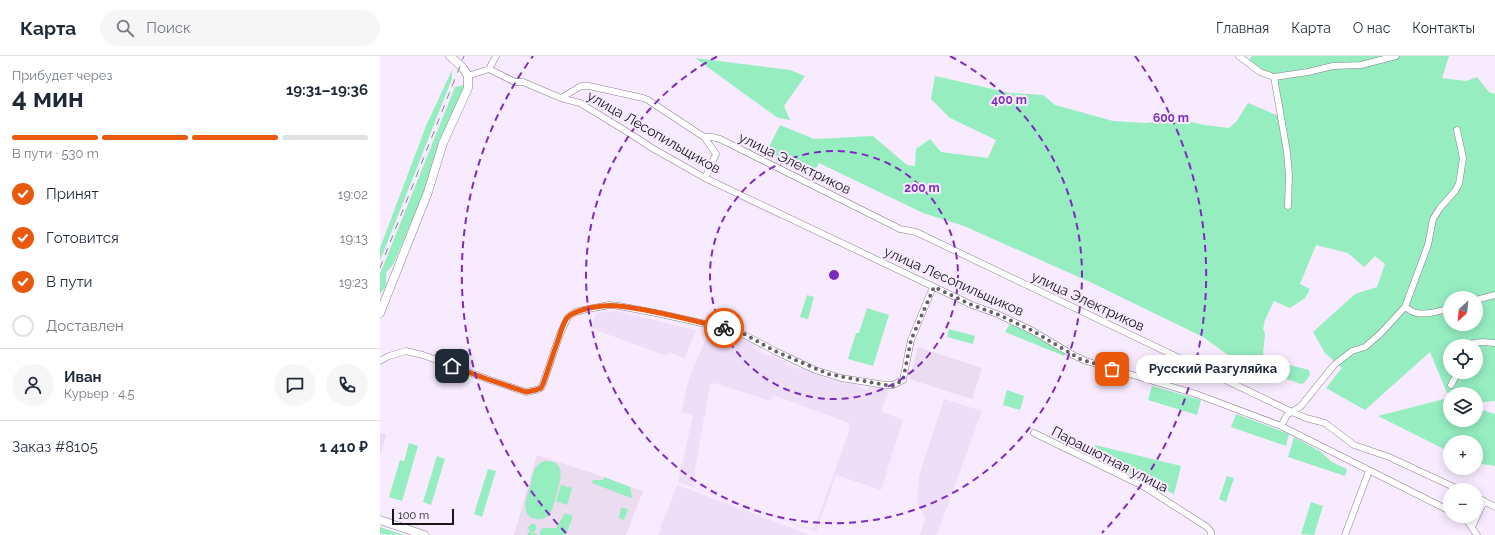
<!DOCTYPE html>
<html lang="ru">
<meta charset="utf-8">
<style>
:root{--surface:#fff;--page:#f6f6f7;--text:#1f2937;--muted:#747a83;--line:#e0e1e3;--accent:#ea580c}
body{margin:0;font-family:Raleway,sans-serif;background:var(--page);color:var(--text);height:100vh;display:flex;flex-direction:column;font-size:15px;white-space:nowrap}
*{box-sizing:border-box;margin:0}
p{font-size:13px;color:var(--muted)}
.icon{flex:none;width:22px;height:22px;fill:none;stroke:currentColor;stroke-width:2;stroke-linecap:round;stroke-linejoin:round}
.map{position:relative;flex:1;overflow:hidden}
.panel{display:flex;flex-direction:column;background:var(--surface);width:380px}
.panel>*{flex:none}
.needle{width:26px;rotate:207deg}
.controls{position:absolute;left:1063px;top:235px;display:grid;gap:8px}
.controls a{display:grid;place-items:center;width:40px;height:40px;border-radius:50%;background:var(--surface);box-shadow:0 2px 10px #0003;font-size:20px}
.scale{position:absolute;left:12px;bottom:10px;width:62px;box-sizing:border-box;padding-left:4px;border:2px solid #1a151c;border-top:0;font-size:11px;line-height:14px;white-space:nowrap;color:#1a151c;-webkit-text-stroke:3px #f8ebff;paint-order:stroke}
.pin{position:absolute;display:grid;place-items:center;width:34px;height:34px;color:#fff;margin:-17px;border-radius:8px;box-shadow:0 2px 6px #0006}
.courier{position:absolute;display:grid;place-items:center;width:40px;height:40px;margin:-20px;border:3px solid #ea580c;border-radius:50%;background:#fff;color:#222;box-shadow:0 1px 5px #0007}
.bubble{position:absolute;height:28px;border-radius:14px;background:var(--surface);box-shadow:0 2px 10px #0003;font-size:13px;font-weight:700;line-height:28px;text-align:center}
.head em{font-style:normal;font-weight:700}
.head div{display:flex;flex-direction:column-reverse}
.head{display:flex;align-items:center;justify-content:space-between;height:68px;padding:0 12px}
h1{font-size:26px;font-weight:700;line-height:30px}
.bar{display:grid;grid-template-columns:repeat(4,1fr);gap:6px 4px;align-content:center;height:48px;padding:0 12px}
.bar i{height:5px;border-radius:3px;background:var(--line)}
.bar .selected{background:var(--accent)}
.bar p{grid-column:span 4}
.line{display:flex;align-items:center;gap:10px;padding:0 12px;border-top:1px solid var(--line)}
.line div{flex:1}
.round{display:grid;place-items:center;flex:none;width:42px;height:42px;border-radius:21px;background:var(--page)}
ol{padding:0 12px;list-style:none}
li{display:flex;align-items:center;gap:12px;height:44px}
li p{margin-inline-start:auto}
li .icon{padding:4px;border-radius:50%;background:var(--accent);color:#fff;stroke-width:4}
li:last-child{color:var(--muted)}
li i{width:22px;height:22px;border:2px solid var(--line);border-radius:50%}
header{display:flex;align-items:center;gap:24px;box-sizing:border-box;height:56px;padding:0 20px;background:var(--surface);border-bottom:1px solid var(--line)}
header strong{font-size:19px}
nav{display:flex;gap:22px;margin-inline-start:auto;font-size:14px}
.search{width:280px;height:36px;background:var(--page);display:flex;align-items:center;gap:10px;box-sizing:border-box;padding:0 14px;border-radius:22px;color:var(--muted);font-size:15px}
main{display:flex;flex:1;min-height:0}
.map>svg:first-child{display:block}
</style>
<header>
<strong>Карта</strong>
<div class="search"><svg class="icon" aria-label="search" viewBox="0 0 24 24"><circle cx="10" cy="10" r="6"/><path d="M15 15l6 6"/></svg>Поиск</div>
<nav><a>Главная</a><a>Карта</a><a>О нас</a><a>Контакты</a></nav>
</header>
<main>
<section class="panel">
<div class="head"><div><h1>4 мин</h1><p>Прибудет через</p></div><em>19:31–19:36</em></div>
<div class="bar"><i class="selected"></i><i class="selected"></i><i class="selected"></i><i></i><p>В пути · 530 m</p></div>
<ol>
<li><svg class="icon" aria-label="check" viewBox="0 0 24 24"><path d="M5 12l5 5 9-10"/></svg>Принят<p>19:02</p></li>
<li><svg class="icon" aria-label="check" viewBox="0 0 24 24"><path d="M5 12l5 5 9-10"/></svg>Готовится<p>19:13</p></li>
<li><svg class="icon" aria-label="check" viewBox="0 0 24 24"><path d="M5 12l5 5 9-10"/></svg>В пути<p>19:23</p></li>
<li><i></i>Доставлен</li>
</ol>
<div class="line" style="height:72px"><a class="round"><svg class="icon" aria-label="person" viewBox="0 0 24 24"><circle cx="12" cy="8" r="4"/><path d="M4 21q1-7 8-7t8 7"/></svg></a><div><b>Иван</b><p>Курьер · 4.5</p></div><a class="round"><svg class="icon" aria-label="chat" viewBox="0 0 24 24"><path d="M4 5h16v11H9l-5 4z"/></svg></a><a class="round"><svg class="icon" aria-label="phone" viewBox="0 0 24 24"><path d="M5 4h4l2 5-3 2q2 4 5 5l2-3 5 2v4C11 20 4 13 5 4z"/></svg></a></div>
<div class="line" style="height:52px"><div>Заказ #8105</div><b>1 410 ₽</b></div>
</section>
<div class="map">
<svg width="1115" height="479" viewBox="0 0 1115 479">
<rect width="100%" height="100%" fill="#f8ebff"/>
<path fill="#efdef8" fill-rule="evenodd" d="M358,141l42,20 -1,2 -42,-20z
M235,255l81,19 -11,28 -17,-6 -1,4 -77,-28 6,-15z
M329,276l27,2 17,10 -1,3 13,7 4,2 1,-2 16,8 1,2 13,5 1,-1 9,3 18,8 28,5v2l11,4 2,-5 20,5 -8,21 22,9 -22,70 -45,-15 -20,57 -138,-50 15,-67 -12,-3 9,-37zM334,327l56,18 3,-6 76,28 1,5 -35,99 -4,2 -117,-42 -1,-5 17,-98z
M564,343l38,12 -45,124h-17l5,-17 -8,-17 2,-25z
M297,429l102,38 31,12h-152l7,-22 2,-1z"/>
<path fill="#ebdcf0" d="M538,291l64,21 -10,31 -63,-20z
M0,377l6,2 -6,22z
M157,399l67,22 39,14 -17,44h-112z"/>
<path fill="#95edc0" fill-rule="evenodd" d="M872,0h197l-7,22 24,3 11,-4 12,15 6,2v307l-11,1 -8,-2v-6l-29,-1 -17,-41 -65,58 -39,-22 16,-20 -17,-15 -12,-21 42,-38 22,-7 8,-23 -10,-8 -11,11 -16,-14 -32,-8 -16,39 10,5 -5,9 -15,10 -16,-7 -9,19 -2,9 2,5 -2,20 4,5 42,11 1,5 -6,8 -3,1 -28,-10 -17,-1 -10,-5 -43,-31 -113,-55 -126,-56 -41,-13 -104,-50 -5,9 -47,-21 13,-26 34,14 59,-3 34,29 8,1 1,-17 14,-10 11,13 47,6 8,-18 -46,-22 -19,-19 4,-23 75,17 33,2 12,10 58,16 32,2 38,-3 21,5 25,3 7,-6 12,-19 31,13 -5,-39 -26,-15zM1070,242h26v26h-26zM1070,290h26v26h-26z
M315,2l95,12 15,6 -21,30 6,14 -12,-2z
M72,14v9l-72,182v-13l46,-122z
M84,29l-2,11 -18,37 -5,7 -10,40 -35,83 -8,10v13l-6,8v-20l75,-187z
M427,239l7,2 -6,22 -8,-2z
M487,252l22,7 -16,51 -25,-7 8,-26h3z
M632,268l22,10 31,19 -1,3 -59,-24 4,-7z
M569,273l26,7 -2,8 -26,-7z
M772,330l49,14 -4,15 -49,-15z
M627,334l17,6 -4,14 -17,-5z
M1068,342l2,1v21h26v-12l19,6v52l-19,-3v-21h-26v10l-72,-36z
M856,358l53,20 -3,12 -55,-19z
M914,381l27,15 11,10 15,7 -2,7 -57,-19z
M29,387l9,3 -16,55 -13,-4 11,-37 4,1z
M715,389l86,21 -7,28 -82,-39z
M57,400l8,3 -14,46 -8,-3z
M165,405c24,-1 14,23 11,35 -2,6 -3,13 -6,18 -3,4 -9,6 -14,5 -18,-3 -8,-25 -5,-36 1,-6 2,-13 6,-17 3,-3 5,-4 8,-5z
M108,413l8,2 -14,46 -8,-3z
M847,420l7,2 -8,24 -7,-3z
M224,421l26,10 2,10 -1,1 -39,-15 1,-3h10z
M181,429l11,3 -5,17 -11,-4z
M931,446l12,4 -9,29 -13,-1z
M241,452h4l3,2 -4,10 -5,-2z
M185,457l8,3 -7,19h-26v-4l3,-3h13z
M151,468h4l2,4 -3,4h-3v1h4l3,2h-10l-1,-2 3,-1 -2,-5z
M0,471l24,8 -24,-1z"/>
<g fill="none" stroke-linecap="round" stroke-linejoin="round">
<g stroke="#8a7e90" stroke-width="7">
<path id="minor" d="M859,0l21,16 14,5 34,-5 25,-6 28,-1 35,-9
M109,13l7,-13
M88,20l21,-7 26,13h8l38,16 20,-12h8l54,12 5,2 56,37 12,17 -11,24
M894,21l13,75 2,23 -1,31
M181,42l19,5 49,30 23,15 53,30 267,127 25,9 36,17 40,24 13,6 110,33 85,32 169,85
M324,81h8l8,2 180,90 16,3 376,180 14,6 19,5 29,22 35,12 71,33
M1096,244l19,-5
M1025,251c4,2 7,6 12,6 9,2 24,-2 33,-5
M1091,290l3,-3 9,-1 12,1
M0,305l9,-5 17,-5 17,4 67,25 36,12 10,-2 5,-2 2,-4 17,-50 8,-17 7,-5 8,-2 26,-5 10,1 42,8 76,17 38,20 40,19 26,8 44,7h8l10,-5 8,-40 22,-53
M1071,329l7,-13
M901,370l6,-11 14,-9 33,-41 18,-14 13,-4 15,-13 25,-27 23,-62 5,-26 7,-11 15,-17 4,-7 4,-26 -6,-28
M654,377l109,53 64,41 4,5v3
M1096,441l19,10
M1080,460l6,3 11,16
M1092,471l12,-26
M965,479l24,-64"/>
</g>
<g stroke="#8a7e90" stroke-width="9">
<path id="major" d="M0,257l48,-121 15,-49 25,-55v-12l-5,-8 -13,-12
M0,464l44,15"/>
</g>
<use href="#minor" stroke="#fff" stroke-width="6"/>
<use href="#major" stroke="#fff" stroke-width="8"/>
<path stroke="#89808e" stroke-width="1" stroke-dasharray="7 7" stroke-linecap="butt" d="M0,212l84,-212"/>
</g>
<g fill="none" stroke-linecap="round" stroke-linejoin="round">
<path stroke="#68606b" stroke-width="4" stroke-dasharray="0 7.2" d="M344,272l20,6 31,17 53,23 57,11 8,1 10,-6 8,-40 23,-53 38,18 25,9 36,17 47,28 32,10"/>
<path stroke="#ea580c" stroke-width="5" d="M72,310l35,13 39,13 10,-2 5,-2 2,-4c5,-14 9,-27 14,-41 3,-8 5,-18 10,-25 9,-10 40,-14 52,-12 36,4 71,14 105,22"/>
</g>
<g fill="none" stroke="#7b2cbf" stroke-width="2" stroke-dasharray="7 5">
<circle cx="454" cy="219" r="124"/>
<path d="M570 0A248 248 0 1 1 338 0"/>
<path d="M186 477A372 372 0 0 1 153 0M755 0A372 372 0 0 1 722 477"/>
</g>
<g text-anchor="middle" stroke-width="4" stroke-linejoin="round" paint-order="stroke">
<g font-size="14" fill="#1a151c" stroke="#f8ebff">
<text transform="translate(274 76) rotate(30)" y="5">улица Лесопильщиков</text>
<text transform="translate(415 107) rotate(26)" y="5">улица Электриков</text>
<text transform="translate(574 225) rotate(24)" y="5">улица Лесопильщиков</text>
<text transform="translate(708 245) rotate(25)" y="5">улица Электриков</text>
<text transform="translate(730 403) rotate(27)" y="5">Парашютная улица</text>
</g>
</g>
<circle cx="454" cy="219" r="6" fill="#7b2cbf" stroke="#f8ebff" stroke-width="2"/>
<g font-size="12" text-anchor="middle" font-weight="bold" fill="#7b2cbf" stroke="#f8ebff" stroke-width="4" stroke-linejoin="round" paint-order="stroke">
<text x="629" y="48">400 m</text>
<text x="791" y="66">600 m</text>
<text x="542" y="136">200 m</text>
</g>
</svg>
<div class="controls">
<a><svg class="needle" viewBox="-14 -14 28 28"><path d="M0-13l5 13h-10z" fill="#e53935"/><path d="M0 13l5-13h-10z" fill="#747a83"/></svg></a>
<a><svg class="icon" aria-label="locate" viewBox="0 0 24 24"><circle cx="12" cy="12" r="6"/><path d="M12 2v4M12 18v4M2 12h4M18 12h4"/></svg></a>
<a><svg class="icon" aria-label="layers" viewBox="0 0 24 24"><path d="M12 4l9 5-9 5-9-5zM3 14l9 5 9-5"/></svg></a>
<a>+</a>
<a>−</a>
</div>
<div class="scale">100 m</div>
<div class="pin" style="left:732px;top:313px;background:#ea580c"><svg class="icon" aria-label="bag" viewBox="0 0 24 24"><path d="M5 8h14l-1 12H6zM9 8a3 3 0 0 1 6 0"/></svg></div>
<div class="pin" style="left:72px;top:310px;background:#1f2937"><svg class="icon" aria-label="home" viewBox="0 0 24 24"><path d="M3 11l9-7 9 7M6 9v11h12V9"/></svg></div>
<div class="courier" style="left:344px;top:272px"><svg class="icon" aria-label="bike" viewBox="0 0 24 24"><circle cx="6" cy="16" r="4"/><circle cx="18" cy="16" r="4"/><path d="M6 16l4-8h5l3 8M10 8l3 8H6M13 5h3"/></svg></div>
<div class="bubble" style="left:756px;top:299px;width:154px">Русский Разгуляйка</div>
</div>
</main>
